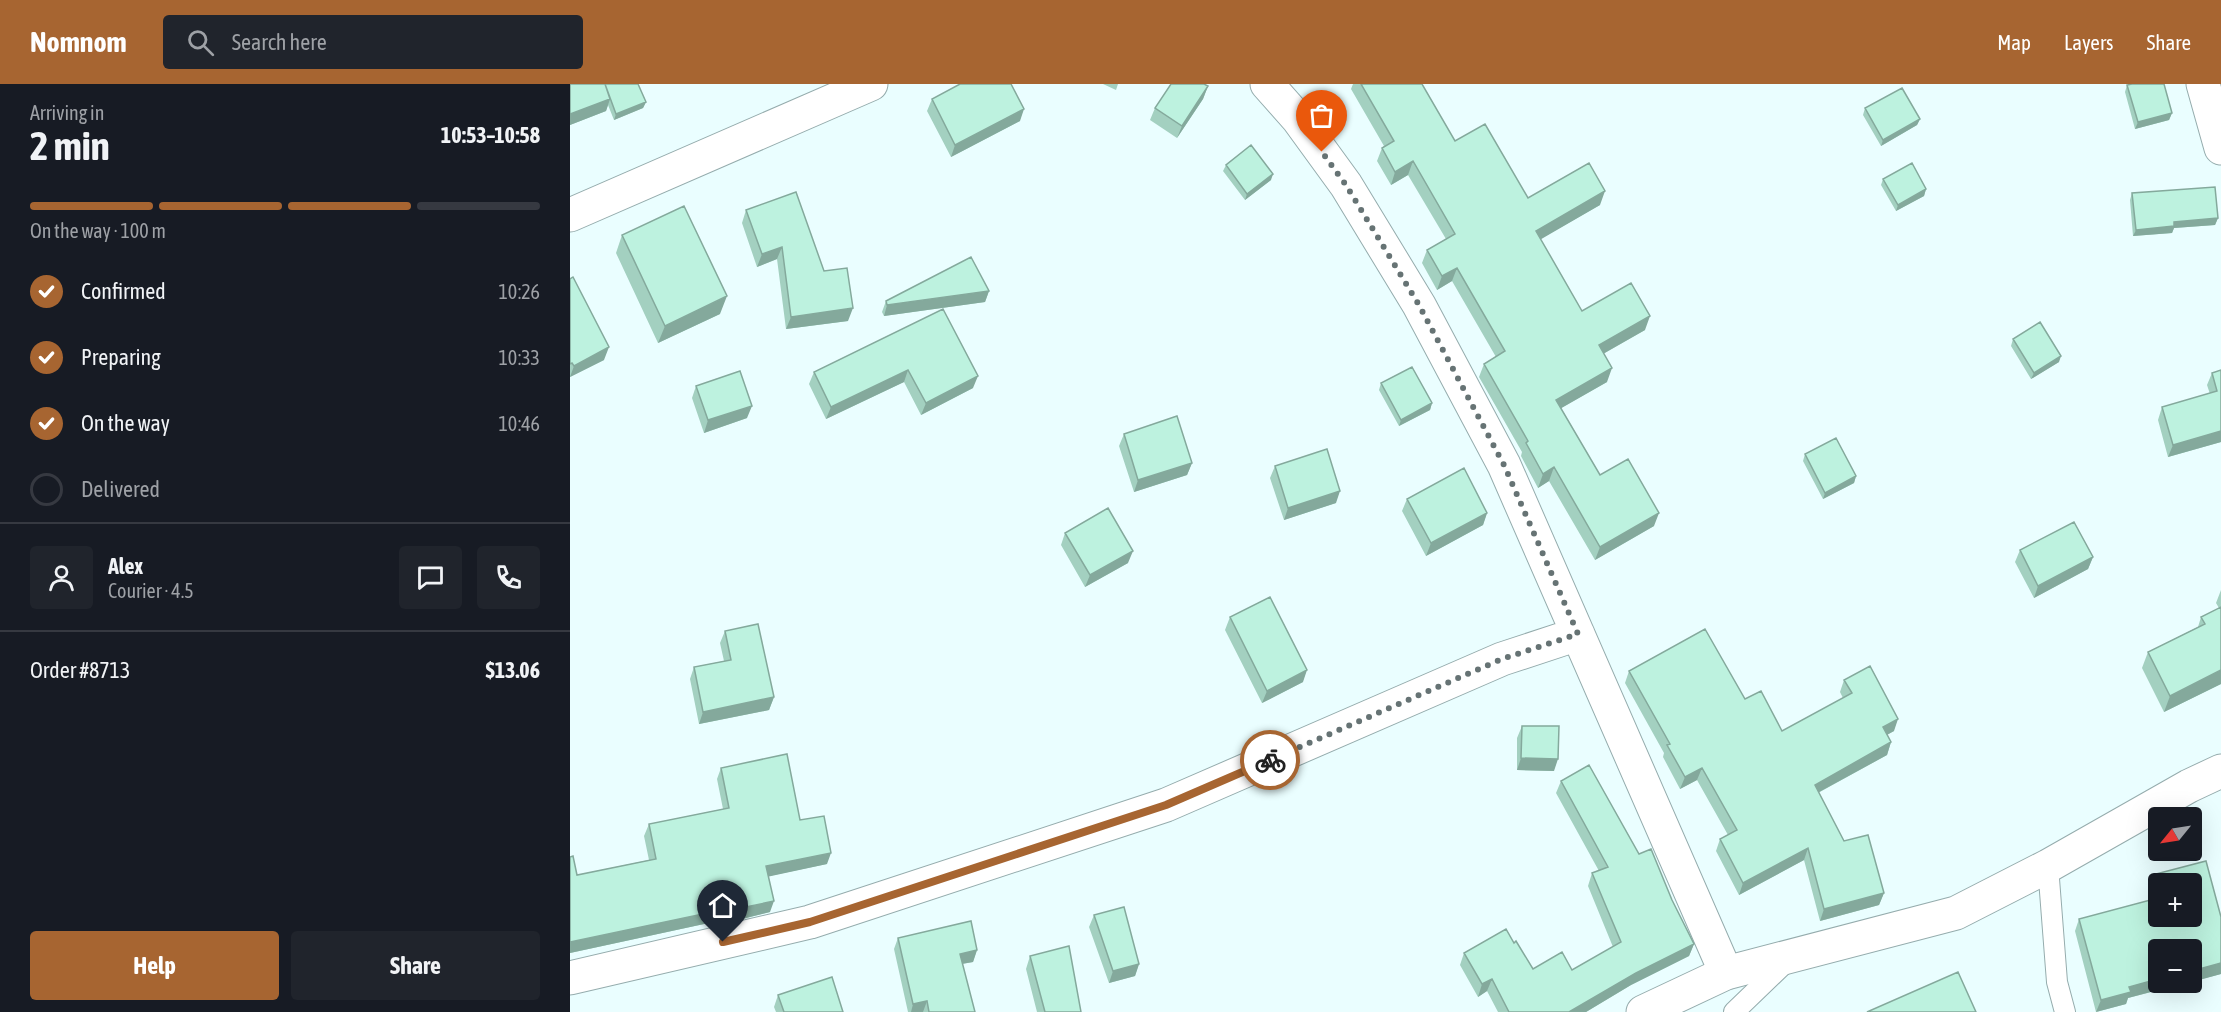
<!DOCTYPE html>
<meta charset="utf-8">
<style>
:root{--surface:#171b24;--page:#20242c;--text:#f1f3f6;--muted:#9ea1a6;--line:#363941;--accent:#a76531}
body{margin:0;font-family:"Asap Condensed",sans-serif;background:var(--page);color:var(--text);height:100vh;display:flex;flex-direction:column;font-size:22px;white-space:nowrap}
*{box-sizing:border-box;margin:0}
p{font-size:20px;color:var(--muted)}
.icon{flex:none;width:33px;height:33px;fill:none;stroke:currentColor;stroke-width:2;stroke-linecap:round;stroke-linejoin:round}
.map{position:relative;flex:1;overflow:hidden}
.details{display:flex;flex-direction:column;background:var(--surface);width:570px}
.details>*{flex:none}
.needle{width:39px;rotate:240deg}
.fabs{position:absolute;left:1578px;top:723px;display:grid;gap:12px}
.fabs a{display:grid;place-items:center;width:54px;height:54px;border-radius:6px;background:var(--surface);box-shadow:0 6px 24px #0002;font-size:30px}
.pin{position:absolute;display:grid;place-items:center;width:51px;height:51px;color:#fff;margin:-62px -26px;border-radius:50% 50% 50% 0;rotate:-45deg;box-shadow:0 0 6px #0007}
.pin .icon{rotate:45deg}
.courier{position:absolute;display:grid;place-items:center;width:60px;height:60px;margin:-30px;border:4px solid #a76531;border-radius:50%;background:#fff;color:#222;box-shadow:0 2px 8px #0007}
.head em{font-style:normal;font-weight:700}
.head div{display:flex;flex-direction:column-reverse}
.head{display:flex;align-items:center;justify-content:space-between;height:102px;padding:0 30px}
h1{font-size:39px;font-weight:700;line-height:45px}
.bar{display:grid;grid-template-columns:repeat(4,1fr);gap:9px 6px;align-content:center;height:72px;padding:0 30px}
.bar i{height:8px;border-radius:4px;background:var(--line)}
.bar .selected{background:var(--accent)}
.bar p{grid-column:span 4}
.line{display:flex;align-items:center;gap:15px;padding:0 30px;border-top:2px solid var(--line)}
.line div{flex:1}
.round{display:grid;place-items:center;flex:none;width:63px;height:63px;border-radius:6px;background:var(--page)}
ol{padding:0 30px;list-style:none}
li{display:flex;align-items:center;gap:18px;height:66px}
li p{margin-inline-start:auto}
li .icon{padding:6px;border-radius:50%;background:var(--accent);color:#fff;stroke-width:4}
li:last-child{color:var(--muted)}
li i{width:33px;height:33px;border:3px solid var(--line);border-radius:50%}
.action{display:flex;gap:12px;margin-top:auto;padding:12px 30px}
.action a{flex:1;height:69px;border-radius:6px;background:var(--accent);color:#fff;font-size:24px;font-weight:700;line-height:69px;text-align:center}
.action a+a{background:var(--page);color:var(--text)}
header{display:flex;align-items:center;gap:36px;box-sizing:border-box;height:84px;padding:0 30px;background:var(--accent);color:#fff}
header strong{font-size:28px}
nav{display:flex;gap:33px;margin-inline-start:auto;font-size:21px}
.search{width:420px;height:54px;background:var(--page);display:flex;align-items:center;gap:15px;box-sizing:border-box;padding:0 21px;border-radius:6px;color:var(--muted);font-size:22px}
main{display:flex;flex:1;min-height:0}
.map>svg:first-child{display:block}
</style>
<header>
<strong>Nomnom</strong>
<div class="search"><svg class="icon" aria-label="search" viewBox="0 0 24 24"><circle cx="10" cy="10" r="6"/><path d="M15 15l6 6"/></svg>Search here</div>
<nav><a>Map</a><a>Layers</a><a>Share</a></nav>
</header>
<main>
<section class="details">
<div class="head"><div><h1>2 min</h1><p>Arriving in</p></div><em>10:53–10:58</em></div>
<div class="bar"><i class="selected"></i><i class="selected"></i><i class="selected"></i><i></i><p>On the way · 100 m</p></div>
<ol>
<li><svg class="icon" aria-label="check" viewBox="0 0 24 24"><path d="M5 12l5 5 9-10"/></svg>Confirmed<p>10:26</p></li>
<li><svg class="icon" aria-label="check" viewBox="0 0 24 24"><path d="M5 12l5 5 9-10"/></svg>Preparing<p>10:33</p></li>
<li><svg class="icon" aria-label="check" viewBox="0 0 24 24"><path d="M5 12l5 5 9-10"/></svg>On the way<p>10:46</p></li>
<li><i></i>Delivered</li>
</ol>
<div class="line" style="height:108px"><a class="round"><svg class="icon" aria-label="person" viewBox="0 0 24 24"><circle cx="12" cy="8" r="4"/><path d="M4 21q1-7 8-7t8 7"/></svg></a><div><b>Alex</b><p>Courier · 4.5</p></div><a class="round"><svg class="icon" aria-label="chat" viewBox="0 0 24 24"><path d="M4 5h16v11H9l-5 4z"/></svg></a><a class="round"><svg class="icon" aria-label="phone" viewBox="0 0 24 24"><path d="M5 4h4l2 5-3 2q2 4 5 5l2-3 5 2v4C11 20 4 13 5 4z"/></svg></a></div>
<div class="line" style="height:78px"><div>Order #8713</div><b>$13.06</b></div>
<div class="action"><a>Help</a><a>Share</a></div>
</section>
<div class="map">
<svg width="1651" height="928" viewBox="0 0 1651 928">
<rect width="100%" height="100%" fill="#eafeff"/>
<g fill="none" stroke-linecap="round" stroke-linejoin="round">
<g stroke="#95acad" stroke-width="22">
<path id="lane" d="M1478,782l9,116 8,30
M1164,928l53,-51"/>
</g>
<g stroke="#95acad" stroke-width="35">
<path id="street" d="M697,0l31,35 48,66 73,120 85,160 222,508
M1633,0l18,64
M0,131l301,-131
M0,894l240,-56 356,-117 336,-146 76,-25"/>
</g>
<g stroke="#95acad" stroke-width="35">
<path id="secondary" d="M1073,928l83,-39 230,-60 92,-47 141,-80 32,-15"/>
</g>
<use href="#lane" stroke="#fff" stroke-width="20"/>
<use href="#street" stroke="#fff" stroke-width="33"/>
<use href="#secondary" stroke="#fff" stroke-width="33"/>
</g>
<path fill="#a3d0c0" d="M0,0l76,18 -3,6 -29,12 -6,-15 -2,6 -36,14z
M533,0h15l-2,6z
M783,0h69l33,57 73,57 72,7 -60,34 42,72 63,19 -42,24 4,28 -46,26 39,67 54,51 -59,34 -46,-79 -11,7 -17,-32 1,-4 -43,-75 5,-13 12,-7 -44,-76 -15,9 -15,-27 5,-13 19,-11 -38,-64 -17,10 -14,-24 5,-13 2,-2 -33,-57z
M1557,1l45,28 -3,7 -34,9 -10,-37z
M638,2l-5,13 -26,39 -27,-18 5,-12z
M362,15l88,22 -69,36 -24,-46z
M1295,24l55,11 -3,6 -36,21 -18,-31z
M656,81l45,15 -26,20 -22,-29z
M1313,95l43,10 -2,7 -28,15 -15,-26z
M1562,109l86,25 -3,7 -41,3 -2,5 -39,3 -3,-36z
M176,126l78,61 24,50 -62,8 -9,-70 -20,8 -15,-44z
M52,151l98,79 -62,29 -42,-90z
M0,195l34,81 -34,17z
M419,207l-4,11 -101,14 -2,-4 4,-11z
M373,225l30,79 -52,27 -17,-33 -78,37 -17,-35 5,-12z
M1443,255l46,23 -28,17 -20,-33z
M1651,286v72l-53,15 -10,-37 4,-13 48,-13 -3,-9 5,-12z
M811,299l51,20 -2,7 -31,16 -20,-36z
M126,302l51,32 -43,15 -12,-35z
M554,350l68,29 -5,12 -53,17 -15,-46z
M1235,370l51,22 -2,7 -31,16 -20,-38z
M705,382l61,37 -52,17 -14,-42z
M837,415l80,14 -4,12 -57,31 -24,-45z
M495,449l63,30 -43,24 -24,-42z
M1450,466l73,7 -5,12 -54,29 -19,-36z
M1651,506v94l-57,28 -22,-44 6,-16 50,-25 3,-10 18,-9 -3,-5z
M660,533l73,65 -41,21 -37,-73z
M155,547l49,66 -5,13 -70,14 -9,-45 4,-12 30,-6 -4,-18z
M1059,587l116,28 37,32 61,-33 -3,-6 4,-12 50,51 -7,4 4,7 -4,13 -69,38 26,48 40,52 -5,12 -59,16 -16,-61 -65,35 -23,-44 4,-12 8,-4 -31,-55 -17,9 -17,-32 1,-4 -39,-70z
M952,642l32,45 -37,-1v-32z
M151,684l79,52 27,44 -58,12 1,36 -28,7 -1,-3 -171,37v-96l7,18 72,-15 -5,-24 5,-12 74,-15 -6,-30z
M991,697l78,73 33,46 22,44 -5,12 -58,29 -45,27h-88l-11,-21 -9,6 -18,-32 4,-12 50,-10 19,26 39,1 41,-23 -25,-61 4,-13 7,-2 -43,-78z
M1582,791l69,42v57l-93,24 -2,6 -30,8 -21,-81 4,-12 72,-19 -3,-13z
M524,831l45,49 -4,12 -26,7 -20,-56z
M328,854l79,12 -4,12 -11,2 13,48h-67l-14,-63z
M460,872l51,56h-44l-11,-43z
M208,911l65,17h-67l-2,-5z"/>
<path fill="#84a99c" d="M638,2l-5,13 -26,39 5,-12z
M40,15l-4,12 -36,14v-11z
M76,18l-3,6 -29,12 2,-6z
M454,25l-4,12 -69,36 4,-12z
M1602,29l-3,7 -34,9 3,-7z
M1350,35l-3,6 -36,21 2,-6z
M843,77l-5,14 -17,10 4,-13z
M703,90l-2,6 -26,20 2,-6z
M1356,105l-2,7 -28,15 2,-6z
M1035,107l-5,14 -69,40 5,-14z
M1648,134l-3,7 -41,3 -2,5 -39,3 3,-6 38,-8z
M212,163l-5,12 -20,8 5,-13z
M887,184l-5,13 -15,9 5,-14z
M419,207l-4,11 -101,14 3,-11z
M157,212l-7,18 -62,29 7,-17z
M283,224l-5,13 -62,8 5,-12z
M1080,232l-5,14 -51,29 5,-14z
M39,263l-5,13 -34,17 4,-11z
M1491,272l-2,6 -28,17 3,-6z
M1042,284l-5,14 -56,32 5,-14z
M338,286l-4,12 -78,37 5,-12z
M408,292l-5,12 -52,27 5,-12z
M862,319l-2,7 -31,16 2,-6z
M182,322l-5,12 -43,15 4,-13z
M1651,347v11l-53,15 5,-12z
M622,379l-5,12 -53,17 4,-12z
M984,383l-5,14 -11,7 5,-14z
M1286,392l-2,7 -31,16 2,-6z
M770,407l-4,12 -52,17 4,-12z
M917,429l-4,12 -57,31 5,-13z
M1089,429l-5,13 -59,34 5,-13z
M563,467l-5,12 -43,24 5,-12z
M1523,473l-5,12 -54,29 4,-12z
M737,586l-4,12 -41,21 5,-12z
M1651,586v14l-57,28 6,-16z
M204,613l-5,13 -70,14 4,-12z
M1328,635l-4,12 -15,8 4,-12z
M1321,658l-4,13 -77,42 5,-12z
M951,674l37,1 -4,12 -37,-1z
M1132,684l-5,12 -17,9 5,-12z
M1238,764l-4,12 -65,35 4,-12z
M261,769l-4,11 -65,14 4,-12z
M1314,809l-5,12 -59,16 4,-12z
M204,817l-4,11 -28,7 4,-12z
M175,821l-4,11 -171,37v-11z
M1124,860l-5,12 -58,29 -45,27h-17l67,-39z
M407,866l-4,12 -18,3 5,-11z
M1651,879v11l-29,8v-11z
M569,880l-4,12 -26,7 4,-12z
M922,895l-5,12 -9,6 4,-13z
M1588,895v3h30l-60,16 -2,6 -30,8 5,-12 28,-13z
M357,917l-4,11h-12l2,-8z"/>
<path fill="#bdf2df" stroke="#84a99c" stroke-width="1.5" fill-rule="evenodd" d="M0,0h35l5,15 -40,15z
M35,0h33l8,18 -30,12z
M390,0h51l13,25 -69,36 -23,-46z
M601,0h33l4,2 -26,40 -27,-18z
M791,0h61l33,57 30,-17 43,74 61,-35 16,28 -69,40 46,80 49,-28 19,33 -51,29 13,23 -56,32 44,75 28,-16 31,54 -59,34 -46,-80 -11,7 -17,-31 2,-2 -44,-77 21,-13 -48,-83 -15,8 -15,-26 28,-16 -42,-73 -18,11 -13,-24 12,-7z
M1562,0h32l8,29 -34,9 -11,-37z
M1332,4l18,31 -37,21 -18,-32z
M681,61l22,29 -26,20 -21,-29z
M1342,79l14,26 -28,16 -15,-26z
M1645,103l3,31 -44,4v4l-38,4 -4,-37z
M226,108l28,79 23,-3 6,40 -62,9 -9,-70 -20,7 -16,-44z
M114,122l43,90 -62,30 -43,-91z
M401,173l18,34 -102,14 -1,-4z
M3,193l36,70 -35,19 -2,-3 -2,1v-85z
M373,225l35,67 -52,27 -18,-33 -77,37 -17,-35z
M1470,238l21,34 -27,17 -21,-34z
M842,283l20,36 -31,17 -20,-37z
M1651,286v61l-48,14 -11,-38 55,-16 -5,-18z
M170,287l12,35 -44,14 -12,-34z
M607,332l15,47 -54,17 -14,-46z
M1266,354l20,38 -31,17 -20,-39z
M757,365l13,42 -52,17 -13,-42z
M894,384l23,45 -56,30 -24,-44z
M538,424l25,43 -43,24 -25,-42z
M1504,438l19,35 -55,29 -18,-36z
M700,513l37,73 -40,21 -37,-74z
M1651,523v63l-51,26 -22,-44 57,-28 -4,-7z
M188,540l16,73 -71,15 -9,-45 37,-7 -6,-29z
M1135,545l40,70 16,-8 21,40 70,-38 -8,-13 26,-14 28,53 -15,8 8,15 -76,43 29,56 24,-6 16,58 -60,16 -16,-61 -65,35 -23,-44 17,-9 -35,-62 -17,9 -18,-32 3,-1 -41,-73z
M952,642h37l-1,33 -37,-1z
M217,670l13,66 24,-4 7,37 -65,13 8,35 -28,6 -1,-2 -175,37v-85l3,-1 4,19 79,-16 -7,-35 80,-16 -8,-40z
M1019,681l50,89 12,-5 21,51 22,44 -58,29 -67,39h-60l-17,-33 -10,5 -18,-31 42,-24 8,14 2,-2 17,28 29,-17 10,18 49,-28 -29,-69 16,-6 -47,-86z
M1636,777l15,56v46l-29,8v-21h-34v29l-29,8 2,5 -30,8 -22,-81 79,-21 -6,-23zM1588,800h34v32h-34z
M554,823l15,57 -26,7 -19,-56z
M401,837l6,29 -17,4 15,58h-46l-2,-11 -14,3 -15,-66z
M499,862l12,66h-36l-15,-56z
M1388,888l18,40h-109z
M262,893l11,35h-59l-6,-17z"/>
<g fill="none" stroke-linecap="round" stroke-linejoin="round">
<path stroke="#667374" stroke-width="6" stroke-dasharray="0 10.8" d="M700,676l232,-101 76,-25 -74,-169 -85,-160 -73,-120 -24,-33"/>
<path stroke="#a76531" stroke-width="8" d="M153,858l87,-20 356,-117 104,-45"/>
</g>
</svg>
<div class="fabs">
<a><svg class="needle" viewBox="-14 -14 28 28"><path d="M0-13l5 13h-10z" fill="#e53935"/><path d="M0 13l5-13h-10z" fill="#9ea1a6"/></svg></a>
<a>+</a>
<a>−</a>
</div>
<div class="pin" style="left:752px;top:68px;background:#ea580c"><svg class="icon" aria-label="bag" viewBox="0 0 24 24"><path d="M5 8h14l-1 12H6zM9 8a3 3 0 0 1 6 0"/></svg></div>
<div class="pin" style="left:153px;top:858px;background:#1f2937"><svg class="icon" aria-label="home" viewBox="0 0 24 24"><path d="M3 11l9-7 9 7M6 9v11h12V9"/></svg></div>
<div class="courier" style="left:700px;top:676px"><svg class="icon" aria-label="bike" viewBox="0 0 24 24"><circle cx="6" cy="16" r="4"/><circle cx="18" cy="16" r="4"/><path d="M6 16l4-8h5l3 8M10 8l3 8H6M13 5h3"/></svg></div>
</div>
</main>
